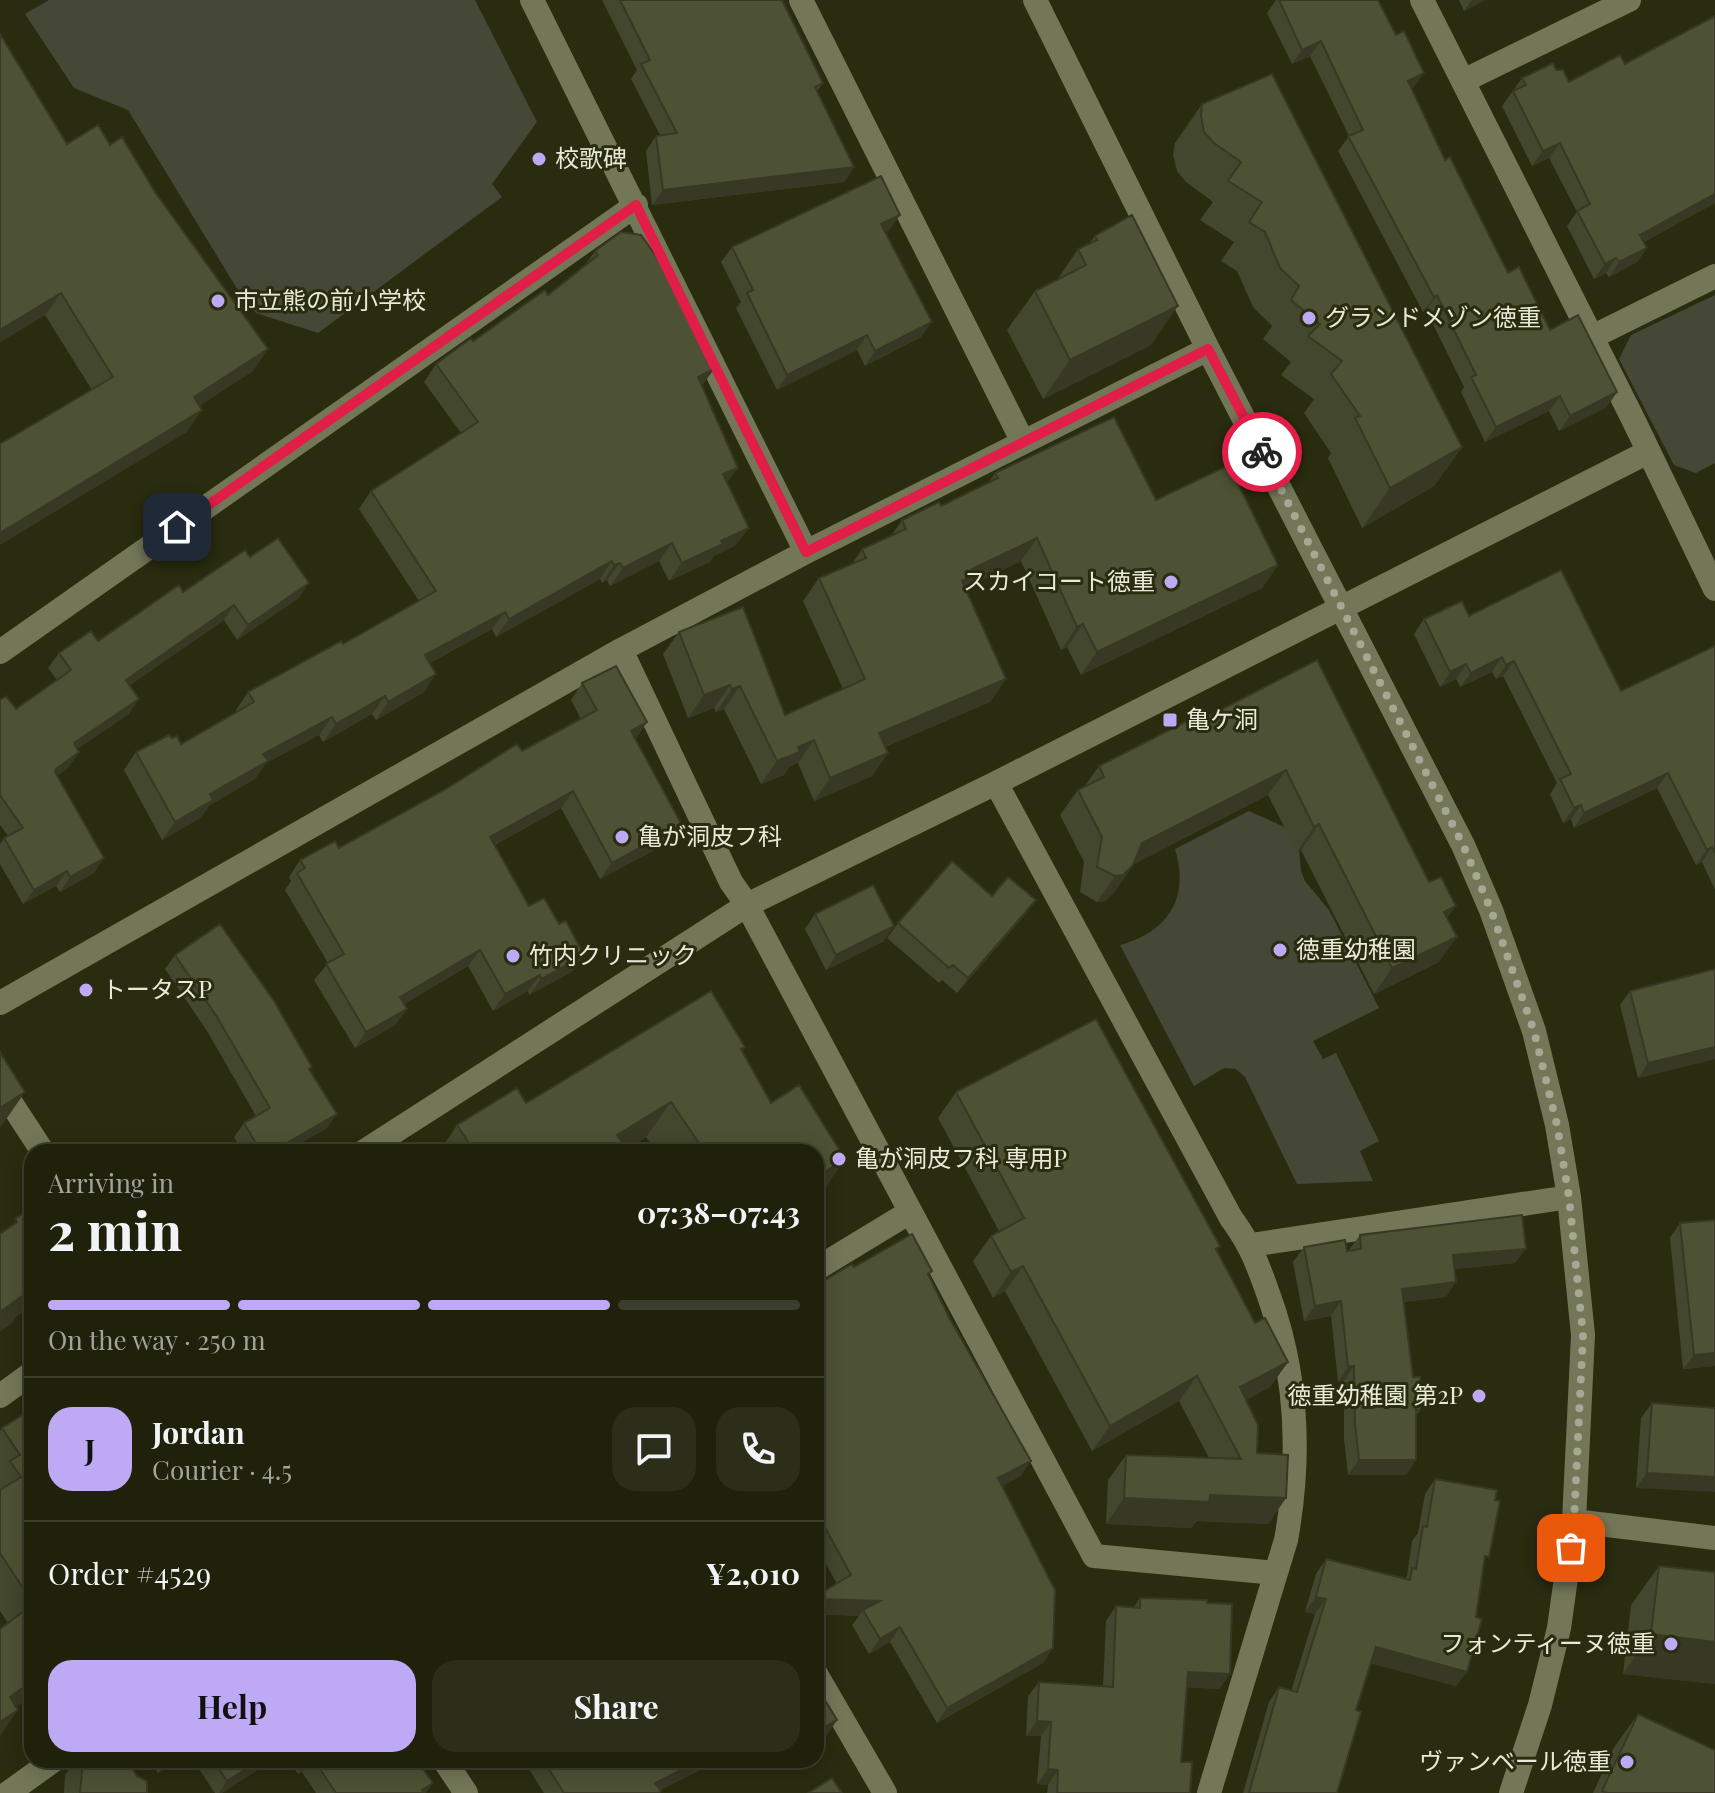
<!DOCTYPE html>
<meta charset="utf-8">
<style>
:root{--surface:#1f210b;--page:#2c2e19;--text:#f1f3f6;--muted:#a1a39d;--line:#3c3e2c;--accent:#bea9f5}
body{margin:0;font-family:"Playfair Display","Noto Sans JP",serif;background:var(--page);color:var(--text);height:100vh;display:flex;flex-direction:column;font-size:30px;white-space:nowrap}
*{box-sizing:border-box;margin:0}
p{font-size:26px;color:var(--muted)}
.icon{flex:none;width:44px;height:44px;fill:none;stroke:currentColor;stroke-width:2;stroke-linecap:round;stroke-linejoin:round}
.map{position:relative;flex:1;overflow:hidden}
.side{position:absolute;left:24px;top:1144px;width:800px;height:624px;display:flex;flex-direction:column;background:var(--surface);border-radius:24px;box-shadow:0 4px 20px #0003,0 0 0 2px var(--line)}
.side>*{flex:none}
.pin{position:absolute;display:grid;place-items:center;width:68px;height:68px;color:#fff;margin:-34px;border-radius:16px;box-shadow:0 4px 12px #0006}
.courier{position:absolute;display:grid;place-items:center;width:80px;height:80px;margin:-40px;border:6px solid #e11d48;border-radius:50%;background:#fff;color:#222;box-shadow:0 2px 10px #0007}
.overview em{font-style:normal;font-weight:700}
.overview div{display:flex;flex-direction:column-reverse}
.overview{display:flex;align-items:center;justify-content:space-between;height:136px;padding:0 24px}
h1{font-size:52px;font-weight:700;line-height:60px}
.bar{display:grid;grid-template-columns:repeat(4,1fr);gap:12px 8px;align-content:center;height:96px;padding:0 24px}
.bar i{height:10px;border-radius:6px;background:var(--line)}
.bar .selected{background:var(--accent)}
.bar p{grid-column:span 4}
.line{display:flex;align-items:center;gap:20px;padding:0 24px;border-top:2px solid var(--line)}
.line div{flex:1}
.round{display:grid;place-items:center;flex:none;width:84px;height:84px;border-radius:24px;background:var(--page)}
.cta{display:flex;gap:16px;margin-top:auto;padding:16px 24px}
.cta a{flex:1;height:92px;border-radius:24px;background:var(--accent);color:#111;font-size:32px;font-weight:700;line-height:92px;text-align:center}
.cta a+a{background:var(--page);color:var(--text)}
.map>svg:first-child{display:block}
</style>
<div class="map">
<svg width="1715" height="1793" viewBox="0 0 1715 1793">
<rect width="100%" height="100%" fill="#292c0f"/>
<path fill="#454737" d="M49,0h426l62,122 -45,62 10,13 -184,136 -62,-20 -20,-26 -108,-177 -54,-22 -49,-74z
M1715,295v168l-19,10 -22,-8 -55,-106 12,-24z
M1249,811l40,18 10,20 2,22 4,10 24,29 50,98 -66,33 10,18 13,-6 43,88 -19,10 13,30 -76,3 -52,-107 -9,-8 -12,-1 -30,18 -74,-141c48,-13 70,-47 55,-96z"/>
<g fill="none" stroke-linecap="round" stroke-linejoin="round">
<path stroke="#737758" stroke-width="24" d="M532,0l274,552
M801,0l222,442
M1035,0l173,349 255,496 28,65 43,121 23,94 12,72 14,138 -9,186 -15,107 -19,77 -29,88
M1422,0l210,417 83,172
M1463,81l166,-81
M1592,337l123,-61
M621,650l110,232 16,23 347,651 182,17
M0,652l636,-447
M996,783l235,435c20,27 27,47 38,78 29,80 32,161 17,244l-77,253
M0,1003l621,-353 185,-98 402,-203
M0,1086l43,66
M363,1152l384,-247 249,-122 652,-331
M1251,1245l318,-48
M816,1269l94,-57
M0,1396l32,-23
M1574,1521l141,17
M816,1674l69,119
M444,1760l22,33
M8,1793l46,-33"/>
</g>
<path fill="#43472d" d="M602,0h180l41,83 -6,8 37,76 -10,15 -192,23 -6,-54 10,-15 4,-1 -29,-56 6,-9z
M1276,0h102l18,35 28,38 -13,16 34,71 63,113 99,134 -48,24 -10,-20 -64,31 -24,-50 3,-5 -38,-77 -3,2 -85,-161 11,-15 -39,-80 -18,8 -25,-51z
M1459,0h26l-21,11z
M1715,16v187l-71,39 3,6 -10,14 -28,15 -3,-4 -12,6 -27,-53 10,-14 -28,-54 -17,8 -30,-60 20,-28 34,-8 13,12 56,-18z
M0,34l67,110 186,227 -54,35 -12,26 -95,-42 -47,-75 -45,27z
M1202,104l260,343 -28,39 -72,42 -34,-70 3,-5 -27,-40 10,-14 -33,-24 10,-13 -28,-23 9,-13 -19,-19 -16,-36 -16,-10 13,-19 -34,-22 13,-18 -27,-20 -9,-11 -4,-16 2,-12z
M900,215l-11,15 -4,2 36,105 -56,29 -8,-16 -80,40 -41,-82 5,-6 -20,-40 11,-15z
M1095,236l56,109 -108,54 -36,-69 28,-39 22,-11 21,-31 11,-5z
M595,251l112,92 -3,4 -2,39 25,97 9,62 -22,11 -4,6 -41,19 -10,-20 -49,25 -3,-6 -5,3 -2,-4 -104,58 -4,-8 -62,34 -6,29 -48,28 -4,-6 -49,28 -4,-7 -53,28 -11,16 -45,26 -10,13 -38,22 -38,-70 12,-18 36,-14 9,6 56,-32 -1,-2 12,-18 95,-48 76,-43 -60,-92 12,-18 90,-58 -37,-51 12,-18 112,-69 37,-30z
M995,473l161,27 122,65 -16,23 -181,87 -14,-28 -6,3 -40,-89 -56,27 25,114 -105,45 3,6 -16,23 -58,25 -16,-38 -9,4 -5,8 -23,9 -37,-75 -8,3 -2,-4 -26,10 -25,-64 16,-22 106,83 58,-26 -40,-88 16,-23 33,-14 10,-15 29,-13 11,-16 39,-14 48,-24z
M250,557l49,41 -62,42 -13,-20 -94,65 -1,29 -52,35 -8,18 -12,9 37,97 -34,19 -4,-6 -33,18 -23,-40v-20l4,-6 4,-2 -8,-11v-125l16,9 41,-29 -9,-12 11,-15 39,-12 85,-49z
M1469,616l152,75 94,-45v244l-13,-28 -6,3 -39,-77 -83,40 -3,-9 -8,4 -13,-29 7,-11 -54,-107 -7,3 -4,-7 -32,15 -4,-8 -16,8 -26,-53 10,-15z
M1317,660l130,258 -8,44 -65,32 -73,-144 -4,2 -29,-57 -134,69 -19,27 -10,10 -8,1 -17,-10 4,-30 -24,-47 18,-25 6,-3 15,-21 106,-48z
M582,683l53,56 47,86 -12,17 -70,37 -39,-71 -66,37 34,61 44,65 -44,24 -1,-4 -35,20 -25,-45 -64,38 3,5 -12,16 -40,23 -41,-68 14,-17 -43,-73 6,-9 -2,-4 11,-17 39,-12 242,-129 -10,-19z
M992,896l44,4 -11,15 -68,78 -15,-13 -3,3 -52,-45 11,-15z
M815,914l69,27 -58,29 -21,-41z
M175,955l135,115 17,58 -42,24h-43l-8,-15 10,-14 12,-7 -49,-85 -42,-62z
M1715,969v90l-77,19 -18,-73 10,-14z
M711,991l34,56 -3,4 29,52 28,-18 46,74 -25,36 -4,2v-45h-160l-10,-15 -19,12 2,3h-190l18,-27 60,-37 9,15z
M956,1092l264,154 -3,5 38,72 33,39 -18,25 -24,13 11,53 29,45 -18,26 -71,-3 -6,7 -85,-4 2,-44 18,-25 83,3 -30,-57 -87,50 -87,-160 -12,7 -20,-37 18,-25 8,-5 -61,-113z
M1715,1220v146l-32,3 -13,-131 10,-15z
M1360,1235l155,28 -60,6 -9,28 -43,5 10,75 7,33 -4,6v44l-10,15h-58l-4,-36v-58l-6,1 -7,-66 -27,5 -11,-59 11,-15 45,3z
M854,1267l75,9 92,200 -19,10 41,177 -106,60 -47,-81 -21,12 -17,-29 7,-9 -43,-2v-18l21,-12 -21,-39v-260z
M1652,1403l63,5 -79,80 5,-70z
M32,1409v286l-16,12 -16,29 8,-113 -8,-12v-180l2,-3z
M1435,1479l49,86 -17,107 -11,14 -85,-23 -15,47 -19,83h-94l26,-91 10,-15 12,4 24,-77 -10,-2 11,-38 10,-15 79,20 2,-3 5,-35 6,-8 7,-39z
M1659,1566l56,6v112l-92,-10 8,-69z
M1140,1598l67,5 23,71 -11,15 -32,-2 -6,75 9,31h-143l1,-8 -11,-1 4,-48h-15l2,-40 11,-14 64,5 3,-66 10,-15 18,1z
M1638,1714l77,79h-122l20,-44z
M76,1760h51l20,33h-83l1,-18z
M150,1760h28l-20,13z
M193,1760h80l-51,33h-7z
M289,1760h128l9,33h-110l-14,-21 -4,2z
M523,1760h197l-60,30v3h-116z
M727,1760h18l-14,7z"/>
<path fill="#373924" d="M1472,0h13l-21,11z
M1321,41l-11,15 -18,8 10,-14z
M1424,73l-11,15 -16,8 11,-15z
M1560,143l-11,15 -17,8 11,-15z
M854,167l-10,15 -192,23 11,-15z
M1715,194v9l-85,46 10,-14z
M900,215l-11,15 -18,9 10,-15z
M1647,248l-10,14 -28,15 10,-15z
M1616,258l-10,15 -12,6 11,-15z
M61,293l-16,22 -45,27v-12z
M1437,295l-11,15 -3,2 11,-15z
M1178,306l-27,39 -108,54 27,-39z
M932,322l-11,15 -56,29 10,-15z
M867,335l-10,15 -80,40 10,-15z
M268,349l-15,22 -74,48 15,-22z
M714,369l-12,17 -4,-9z
M1617,392l-10,15 -48,24 11,-15z
M1560,396l-11,15 -64,31 11,-15z
M202,410l-15,22 -187,113v-12z
M1462,447l-28,39 -72,42 28,-40z
M738,468l-13,17 -2,-11z
M749,528l-13,17 -22,11 -4,6 -41,19 13,-18 39,-22z
M1037,538l-16,23 -56,27 -3,-7 10,-12z
M672,543l-13,18 -49,25 13,-18z
M612,561l-12,18 -104,58 13,-18z
M620,563l-13,17 -5,3 12,-18z
M1278,565l-16,23 -181,87 16,-23z
M309,583l-10,15 -62,42 11,-15z
M234,605l-10,15 -108,75 10,-15z
M505,612l-13,17 -79,43 12,-17z
M1083,624l-16,23 -6,3 16,-23z
M1502,657l-10,15 -32,15 11,-14z
M1514,661l-11,15 -7,3 10,-14z
M1466,664l-10,15 -16,8 10,-15z
M436,674l-12,18 -48,28 12,-18z
M1006,679l-16,23 -127,54 16,-23z
M730,685l-16,23 -26,10 16,-23z
M740,686l-16,23 -8,3 16,-23z
M385,696l-13,18 -49,28 13,-18z
M139,699l-10,15 -66,44 11,-15z
M332,717l-13,18 -53,28 -11,16 -45,26 -10,13 -38,22 13,-18 88,-68z
M647,722l-11,17 -5,-8z
M814,740l-16,23 -9,4 -5,8 -23,9 16,-23 21,-14z
M79,752l-10,15 -23,16 10,-14z
M888,753l-16,23 -58,25 16,-23z
M1286,770l-18,25 -144,74 18,-26z
M1668,773l-11,15 -83,40 10,-15z
M573,791l-12,17 -82,46 11,-17z
M1581,805l-10,14 -8,4 11,-15z
M1319,824l-18,26 -4,2 17,-25z
M682,825l-12,17 -70,37 12,-16z
M1712,847l-10,15 -6,3 11,-15z
M104,858l-10,15 -34,19 10,-15z
M1133,865l-18,26 -10,10 -8,1 18,-26z
M67,871l-11,15 -33,18 11,-14z
M1036,900l-11,15 -68,78 11,-15z
M1456,906l-18,25 6,-19z
M894,926l-10,15 -58,29 10,-15z
M1457,937l-18,25 -65,32 18,-26z
M480,950l-12,16 -80,48 12,-17z
M584,955l-11,16 -44,24 12,-16z
M540,975l-12,16 -35,20 12,-17z
M407,1009l-12,16 -40,23 11,-16z
M1715,1047v12l-77,19 10,-15z
M25,1092l-25,36v-20z
M671,1102l-25,35 -24,15 -5,-17z
M337,1114l-10,14 -42,24h-14z
M845,1159l-25,36 -4,2v-20z
M1526,1249l-11,14 -72,7 10,-15z
M1023,1266l-18,25 -12,7 18,-26z
M1456,1282l-10,15 -55,6 11,-14z
M32,1289v17l-15,10 -5,7 -12,9v-20z
M1341,1301l-10,15 -27,5 11,-15z
M1715,1353v13l-32,3 11,-14z
M1288,1362l-18,25 -48,26 18,-26z
M1354,1366l-10,15 -6,1 10,-15z
M1197,1376l-18,25 -87,50 18,-25z
M1359,1460h57l-10,15h-58z
M1031,1461l-10,15 -33,17 10,-15z
M1647,1473l68,4v15l-79,-4z
M1210,1495l76,3 -18,26 -71,-3 -6,7 -85,-4 18,-26z
M1316,1597l10,2 -11,15 -10,-2z
M816,1599l64,2 -17,9 -4,6 -43,-2z
M900,1627l-10,15 -21,12 11,-15z
M1651,1634l64,8v42l-92,-10z
M1376,1647l91,25 -11,14 -91,-24z
M1053,1648l-10,15 -106,60 10,-15z
M1188,1672l42,2 -11,15 -41,-2z
M32,1681v14l-32,24 10,-22z
M18,1710l-18,26v-14z
M837,1720l-10,15 -11,6v-9z
M1037,1721l14,1 -10,14h-15z
M167,1760h11l-20,13z
M260,1760h13l-51,33h-3l8,-12z
M308,1760h2l-8,12 -4,2z
M701,1760h19l-66,33 1,-10z
M736,1760h9l-14,7z
M1048,1769l10,1 -10,15 -11,-1z
M433,1783l-7,10h-6l2,-3z"/>
<path fill="#4e5234" stroke="#373924" stroke-width="2" d="M620,0h162l41,83 -8,4 39,80 -191,23 -7,-54 21,-3 -36,-69 9,-4z
M1279,0h99l18,35 8,-4 20,42 -16,8 37,79 5,-3 58,116 11,-6 31,63 28,-15 39,77 -47,24 -10,-20 -64,31 -25,-50 5,-2 -39,-80 -3,2 -86,-161 15,-6 -42,-89 -19,9z
M1715,16v178l-75,41 7,13 -28,14 -3,-4 -11,6 -28,-53 13,-7 -30,-61 -17,8 -30,-60 13,-6 -4,-7 31,-15 3,7h7l6,12 51,-27 5,9z
M0,34l67,110 31,-19 12,20 12,-8 33,55 113,157 -74,48 8,13 -202,123v-89l113,-67 -52,-84 -61,37z
M1272,74l190,373 -72,41 -35,-70 5,-2 -29,-42 11,-13 -34,-25 12,-12 -29,-24 8,-14 -19,-18 -15,-36 -16,-10 13,-20 -34,-21 13,-19 -27,-19 -10,-11 -3,-16 1,-12z
M881,176l19,39 -19,9 51,98 -57,29 -8,-16 -80,40 -40,-82 6,-3 -21,-43z
M1132,215l46,91 -108,54 -35,-69 51,-26 -8,-16 19,-9 -2,-4z
M621,232l20,3 40,56 26,52 -4,2 11,24 -16,8 40,91 -15,6 26,54 -28,13 2,3 -41,19 -10,-20 -49,25 -3,-5 -6,2 -2,-4 -103,58 -4,-7 -80,43 11,19 -48,28 -3,-6 -49,28 -4,-7 -69,37 5,7 -58,33 3,6 -38,22 -39,-70 33,-17 3,3 5,-2 4,8 73,-42 -6,-10 93,-51 2,3 93,-53 -65,-100 107,-69 -42,-58 35,-26 2,3 72,-51 3,5 50,-40 -3,-4z
M1114,417l42,83 73,-35 49,100 -181,87 -14,-28 -6,3 -40,-89 -65,31 3,5 -13,7 44,98 -127,54 9,20 -58,25 -16,-38 -16,7 2,5 -23,9 -37,-75 -8,3 -2,-4 -26,10 -25,-63 64,-25 42,108 80,-36 -46,-101 47,-20 -4,-9 44,-20 -4,-9 37,-18 2,4 57,-28 -3,-5z
M278,538l31,45 -61,42 -14,-20 -108,75 13,19 -65,44 5,9 -23,17 -1,3 49,86 -34,19 -3,-6 -33,19 -30,-52 19,-10 -23,-33v-95l6,-4 10,13 55,-39 -12,-17 32,-22 7,10 81,-56 4,7 62,-42 5,7z
M1561,570l60,121 94,-45v207l-3,-6 -5,3 -39,-77 -84,40 -3,-8 -7,3 -14,-29 11,-5 -57,-113 -8,4 -4,-8 -31,16 -5,-9 -16,8 -26,-53 38,-18 7,15z
M1317,660l112,222 12,-5 15,29 -12,6 13,25 -65,31 -73,-144 -5,3 -28,-57 -144,73 -9,22 -10,10 -8,1 -18,-9 5,-30 -24,-47 26,-13 -5,-11 104,-53 2,5z
M616,666l31,56 -16,9 51,94 -70,38 -39,-72 -83,46 39,69 15,-8 15,26 7,-3 18,34 -43,24 -1,-4 -35,19 -25,-44 -80,47 7,12 -41,23 -40,-68 18,-10 -47,-81 8,-5 -5,-8 35,-19 4,7 107,-59 71,-45 5,7 75,-41 -15,-27z
M952,861l40,35 16,-19 28,23 -68,78 -15,-13 -4,3 -51,-45z
M873,885l21,41 -58,29 -21,-41z
M220,924l54,77 38,66 -3,2 28,45 -66,38h-10l-17,-29 26,-15 -53,-91 -42,-62z
M1715,969v78l-67,16 -18,-72z
M711,991l34,56 -4,2 30,54 28,-18 46,74 -29,18v-25h-111l-34,-50 -54,33 12,17h-154l-18,-27 60,-37 9,15z
M1096,1019l124,227 -4,3 39,74 10,-5 23,44 -48,25 18,38 -1,28 31,2 -2,43 -76,-3 -1,7 -85,-4 2,-43 115,4 -44,-83 -87,50 -87,-160 -12,6 -20,-36 33,-18 -68,-126z
M0,1052l25,40 -25,16z
M32,1207v82l-32,23v-78l17,-12 -2,-3z
M1522,1215l4,34 -73,6 3,27 -54,7 11,88h7v33h-4v50h-57l-4,-36 -1,-58 -6,1 -7,-66 -26,5 -11,-59 41,-7 2,11 14,-2 -1,-14z
M1715,1220v133l-21,2 -14,-132z
M912,1234l20,37 -4,3 22,45 81,142 -33,17 57,112 -2,58 -106,60 -47,-81 -20,12 -17,-29 17,-9 -64,-2v-3l35,-21 -35,-64v-226l36,-21 2,3z
M1652,1403l63,5v69l-68,-4z
M32,1409v193l-32,-49v-63l21,-13 -11,-16 10,-6 -18,-27z
M1435,1479l62,11 -2,10 5,1 -11,56 -4,-1 -9,61 6,2 -15,53 -91,-25 -20,63 5,2 -24,81h-88l30,-106 18,5 29,-93 -10,-2 10,-38 84,21 2,-12 4,1 7,-43 4,1z
M1659,1566l56,6v70l-64,-8z
M1140,1598l67,2v3l25,1 -2,70 -42,-2 -7,90h11l-2,31h-133l1,-23 -10,-1 3,-47 -14,-1 2,-39 74,5 3,-81 24,2z
M32,1605v76l-22,16 8,13 -18,12v-93z
M820,1692l17,28 -21,12v-38z
M1638,1714l77,36v43h-108l-5,-2z
M83,1760h44l10,16 10,5v12h-67z
M213,1760h47l-33,21z
M314,1760h103l16,23 -11,7 1,3h-87z
M543,1760h158l-46,23 6,8 -3,2h-94z
M832,1778l10,15h-34z"/>
<g fill="none" stroke-linecap="round" stroke-linejoin="round">
<path stroke="#a5a892" stroke-width="8" stroke-dasharray="0 14.4" d="M1262,452l201,393 28,65 43,121 23,94 12,72 14,138 -9,186 -3,27"/>
<path stroke="#e11d48" stroke-width="10" d="M177,527l459,-322 170,347 402,-203 54,103"/>
</g>
<g fill="#bea9f5" stroke="#292c0f" stroke-width="3">
<circle cx="539" cy="159" r="8"/>
<circle cx="218" cy="301" r="8"/>
<circle cx="1309" cy="318" r="8"/>
<circle cx="1171" cy="582" r="8"/>
<rect x="1162" y="712" width="16" height="16" rx="4"/>
<circle cx="622" cy="837" r="8"/>
<circle cx="1280" cy="950" r="8"/>
<circle cx="513" cy="956" r="8"/>
<circle cx="86" cy="990" r="8"/>
<circle cx="839" cy="1159" r="8"/>
<circle cx="1479" cy="1396" r="8"/>
<circle cx="1671" cy="1644" r="8"/>
<circle cx="1627" cy="1762" r="8"/>
</g>
<g text-anchor="middle" stroke-width="6" stroke-linejoin="round" paint-order="stroke">
<g font-size="24" fill="#e8ead9" stroke="#292c0f" text-anchor="start">
<text x="555" y="167">校歌碑</text>
<text x="234" y="309">市立熊の前小学校</text>
<text x="1325" y="326">グランドメゾン徳重</text>
<text x="1155" y="590" text-anchor="end">スカイコート徳重</text>
<text x="1186" y="728">亀ケ洞</text>
<text x="638" y="845">亀が洞皮フ科</text>
<text x="1296" y="958">徳重幼稚園</text>
<text x="529" y="964">竹内クリニック</text>
<text x="102" y="998">トータスP</text>
<text x="855" y="1167">亀が洞皮フ科 専用P</text>
<text x="1463" y="1404" text-anchor="end">徳重幼稚園 第2P</text>
<text x="1655" y="1652" text-anchor="end">フォンティーヌ徳重</text>
<text x="1611" y="1770" text-anchor="end">ヴァンベール徳重</text>
</g>
</g>
</svg>
<div class="pin" style="left:1571px;top:1548px;background:#ea580c"><svg class="icon" aria-label="bag" viewBox="0 0 24 24"><path d="M5 8h14l-1 12H6zM9 8a3 3 0 0 1 6 0"/></svg></div>
<div class="pin" style="left:177px;top:527px;background:#1f2937"><svg class="icon" aria-label="home" viewBox="0 0 24 24"><path d="M3 11l9-7 9 7M6 9v11h12V9"/></svg></div>
<div class="courier" style="left:1262px;top:452px"><svg class="icon" aria-label="bike" viewBox="0 0 24 24"><circle cx="6" cy="16" r="4"/><circle cx="18" cy="16" r="4"/><path d="M6 16l4-8h5l3 8M10 8l3 8H6M13 5h3"/></svg></div>
<section class="side">
<div class="overview"><div><h1>2 min</h1><p>Arriving in</p></div><em>07:38–07:43</em></div>
<div class="bar"><i class="selected"></i><i class="selected"></i><i class="selected"></i><i></i><p>On the way · 250 m</p></div>
<div class="line" style="height:144px"><b class="round" style="background:var(--accent);color:#111">J</b><div><b>Jordan</b><p>Courier · 4.5</p></div><a class="round"><svg class="icon" aria-label="chat" viewBox="0 0 24 24"><path d="M4 5h16v11H9l-5 4z"/></svg></a><a class="round"><svg class="icon" aria-label="phone" viewBox="0 0 24 24"><path d="M5 4h4l2 5-3 2q2 4 5 5l2-3 5 2v4C11 20 4 13 5 4z"/></svg></a></div>
<div class="line" style="height:104px"><div>Order #4529</div><b>¥2,010</b></div>
<div class="cta"><a>Help</a><a>Share</a></div>
</section>
</div>
